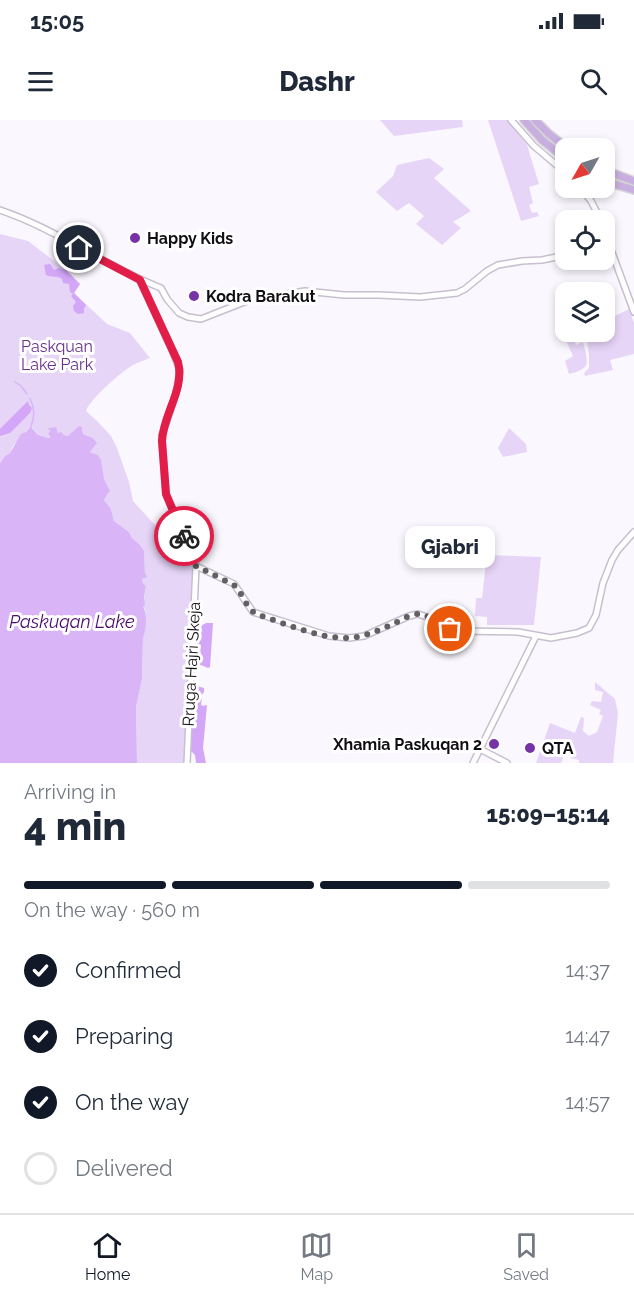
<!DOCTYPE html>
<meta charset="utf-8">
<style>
:root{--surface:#fff;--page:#f6f6f7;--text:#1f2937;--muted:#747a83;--line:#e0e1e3;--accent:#111827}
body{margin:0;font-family:Raleway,sans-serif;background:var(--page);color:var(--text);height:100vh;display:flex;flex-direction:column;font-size:22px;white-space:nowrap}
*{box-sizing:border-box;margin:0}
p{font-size:20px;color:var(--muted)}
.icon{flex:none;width:33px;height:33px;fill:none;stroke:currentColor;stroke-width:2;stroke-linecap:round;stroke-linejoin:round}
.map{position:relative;height:643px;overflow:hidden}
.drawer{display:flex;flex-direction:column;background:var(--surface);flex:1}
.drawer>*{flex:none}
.needle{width:39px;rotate:231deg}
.buttons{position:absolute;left:555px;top:18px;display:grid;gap:12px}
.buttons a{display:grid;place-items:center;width:60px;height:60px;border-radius:12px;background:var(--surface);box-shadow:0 3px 9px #0003;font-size:30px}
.pin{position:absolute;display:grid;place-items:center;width:51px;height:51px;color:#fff;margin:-26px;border:3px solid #fff;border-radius:50%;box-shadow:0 2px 6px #0007}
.courier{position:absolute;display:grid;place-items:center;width:60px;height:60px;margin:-30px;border:4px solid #e11d48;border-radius:50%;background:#fff;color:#222;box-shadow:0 2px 8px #0007}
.bubble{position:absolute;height:42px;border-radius:12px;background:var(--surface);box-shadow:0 3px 9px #0003;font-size:20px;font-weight:800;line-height:42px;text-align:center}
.headline em{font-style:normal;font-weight:800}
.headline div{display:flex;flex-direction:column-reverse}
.headline{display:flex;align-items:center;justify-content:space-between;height:102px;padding:0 24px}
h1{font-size:39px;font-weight:800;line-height:45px}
.bar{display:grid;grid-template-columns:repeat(4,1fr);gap:9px 6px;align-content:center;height:72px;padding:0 24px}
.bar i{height:8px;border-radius:4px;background:var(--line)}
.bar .current{background:var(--accent)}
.bar p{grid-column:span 4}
ol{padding:0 24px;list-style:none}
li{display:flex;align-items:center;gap:18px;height:66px}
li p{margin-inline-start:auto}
li .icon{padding:6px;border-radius:50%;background:var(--accent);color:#fff;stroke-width:4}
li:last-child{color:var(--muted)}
li i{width:33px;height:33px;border:3px solid var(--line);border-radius:50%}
.status{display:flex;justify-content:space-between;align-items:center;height:42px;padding:0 30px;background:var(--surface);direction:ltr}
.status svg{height:16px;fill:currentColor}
header{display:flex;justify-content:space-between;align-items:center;height:78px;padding:0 24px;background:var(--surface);font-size:27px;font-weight:800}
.menu{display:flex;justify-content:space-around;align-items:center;height:84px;border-top:2px solid var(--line);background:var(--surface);font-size:16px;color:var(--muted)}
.menu a{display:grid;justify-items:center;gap:3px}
.menu .current{color:var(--accent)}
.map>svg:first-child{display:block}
</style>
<div class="status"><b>15:05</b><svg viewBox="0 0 49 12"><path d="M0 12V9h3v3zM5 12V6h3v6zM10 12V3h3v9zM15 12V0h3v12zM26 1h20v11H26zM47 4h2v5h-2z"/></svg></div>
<header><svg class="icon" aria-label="menu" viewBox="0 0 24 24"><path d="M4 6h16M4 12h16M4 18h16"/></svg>Dashr<svg class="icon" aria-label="search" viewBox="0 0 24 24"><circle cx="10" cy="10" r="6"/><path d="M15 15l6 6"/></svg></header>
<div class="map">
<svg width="634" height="643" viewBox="0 0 634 643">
<rect width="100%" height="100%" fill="#fbf7fe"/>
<path fill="#e7d5f8" d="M380,0h82l1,7 -69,9z
M488,0h19l20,25 12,39 -10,3 4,16 -4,2 3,8 5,-1 2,4 -18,5z
M429,38l15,11 -10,9 37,33 -18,11 8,6 -19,17 -26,-21 8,-8 -15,-13 -12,8 -21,-19 17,-16 4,-11z
M0,114l28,7 38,29 14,14 -6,9 33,31 23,9 20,25c-5,2 -12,4 -17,7 -12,7 -43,34 -47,46l11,10 14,15 6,12 12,34 4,19 22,24 18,12 2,-10 18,40 -8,196h-48l-1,-56 6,-28 1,-41 3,-23 -1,-6 -2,-2 3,-21 -3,-3 -1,-5 4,-1 -1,-4 -1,-22 -4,-6 -8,-7 -3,-6 -15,-11 -3,-12 -7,-9c2,-3 4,-6 4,-10 0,-5 -4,-9 -5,-14 -2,-8 -1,-14 -5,-21l-8,-3 6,-9 -3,-5 -10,-4 -1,-7 -14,9 -10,-3 -1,-3 -4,-3 -4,1 2,8 -1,2c-10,-1 -14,-5 -19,-12l-18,20 -3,7 -5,3 -5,7z
M629,189l5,14v31l-24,6 3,10 -28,6 -1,-3 5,-5v-12l-3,-24h18l1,-5 1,3 7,-3 -2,-9z
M571,213l5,12 7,-3c5,21 9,26 -14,32l-4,-13 8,-5 -9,-20z
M509,308l17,16 1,8 -24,5 -5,-9z
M487,435l54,2 -7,68h-47v-8l-12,-1 1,-18h6z
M595,562l20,17 3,14 -5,50h-34v-3l-8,-2 3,-8 -4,-1 -4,1 -5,13h-25l14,-40 25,10 6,-16 3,1 -1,13 6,5 8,-4 6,-16 -4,-2 2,-4 -11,-5 2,-4 9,1 2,-10 -8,-2z"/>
<path fill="#d3a6f8" d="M50,144l4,6 5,-2 7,2 14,14 -6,9 12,12 -2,4v4l-6,1 -4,-3 -1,-5 3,-4 -5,-6 2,-2 -3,-2 -1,-8 -6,-1 -1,-4c-6,-4 -11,-1 -16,-4l-2,-10z
M28,281l1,4 3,3 -2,5 -20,20 -10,3v-7z
M198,502l3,4 5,-3h7l-3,44 -2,1 -7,-3h-5l-1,-2 1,-40z
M197,566l7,2v4l-4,5 2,2 -1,5 1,2 5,-1 -4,43 3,15h-10l-1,-8 -5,-5 2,-44 1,-1h3l-1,-4 2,-1z"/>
<path fill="#d9b5f8" d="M31,306c4,8 10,11 19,12v-2l-2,-2 2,-3 -2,-3 8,-1 2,6 3,-1 3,3 4,1 11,-10 3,1 1,7 10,4 4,5 -7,9 8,3 3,5 3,19 6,12 -2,2 -4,7 7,9 3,12 15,11 3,6 8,7 4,6 1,22 2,4 -5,2 1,4 3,3 -2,12 1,7 -2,2c5,7 3,23 0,31l-1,41 -6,28 1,56h-137v-300l5,-7 5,-3 11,-19 5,-2z"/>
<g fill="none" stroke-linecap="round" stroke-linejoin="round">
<path stroke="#d9b5f8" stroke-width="1.5" d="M15,262l6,4 6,8
M30,278c4,9 6,18 1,28"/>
<g stroke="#c7bfcf" stroke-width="8">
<path id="tertiary" d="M0,90c57,19 106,57 161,78l6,11 12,14 9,4 13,2 51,-20 53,-8 39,4h35l41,2 28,-3 9,-1 8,-4 22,-18 11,-6 24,-4 20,-1 24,-5
M140,160l32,70 8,20 -4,23 -14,42v6l4,53 12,30 17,36 1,6 -9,197
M196,446l38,18 19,28 76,24 20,2 15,-2 45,-20 9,-2 9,3 29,14 62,1 33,6 26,-5 12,-5 7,-13 7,-32 9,-23 6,-10 16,-18
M480,629l27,14
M473,643l63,-127"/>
</g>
<g stroke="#c7bfcf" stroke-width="8">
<path id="secondary" d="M511,0l23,26 32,27
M581,68l10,13 10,19
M604,111l30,81"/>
</g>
<g stroke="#d4d3d5" stroke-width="10">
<path id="trunk" d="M524,0l18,20 24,19
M535,0l14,14 18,14
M604,50l30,11
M604,61l30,9"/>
</g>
<use href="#tertiary" stroke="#fff" stroke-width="5"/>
<use href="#secondary" stroke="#fff" stroke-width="5"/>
<use href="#trunk" stroke="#c8afe0" stroke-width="7"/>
</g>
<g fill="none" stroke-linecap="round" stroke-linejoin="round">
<path stroke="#625f65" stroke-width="6" stroke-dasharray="0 10.8" d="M184,416l11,24 1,6 38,19c9,8 11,22 22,29 28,9 61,24 90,24 17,0 33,-8 49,-15 8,-4 17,-10 26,-9 10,3 20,10 29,15"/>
<path stroke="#e11d48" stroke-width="8" d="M79,128l61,32 38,82c7,28 -15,52 -16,79l4,53 18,42"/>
</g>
<g fill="#7732a5" stroke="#fff" stroke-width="2">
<circle cx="135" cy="118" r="6"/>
<circle cx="194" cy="176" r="6"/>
<circle cx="494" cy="624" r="6"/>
<circle cx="530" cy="628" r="6"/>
</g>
<g text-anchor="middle" stroke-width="6" stroke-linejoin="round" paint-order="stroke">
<g font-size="16" font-weight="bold" fill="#100d13" stroke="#fff" text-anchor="start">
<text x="147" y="124">Happy Kids</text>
<text x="206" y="182">Kodra Barakut</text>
<text x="482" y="630" text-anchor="end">Xhamia Paskuqan 2</text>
<text x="542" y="634">QTA</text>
</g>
<g font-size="16" fill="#68308e" stroke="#fff">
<text x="57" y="232">Paskquan<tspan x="57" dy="18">Lake Park</tspan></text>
</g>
<g font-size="16" fill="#100d13" stroke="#fff">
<text transform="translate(191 544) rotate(-87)" y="6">Rruga Hajri Skeja</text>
</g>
<g font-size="18" font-style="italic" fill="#4b0b6e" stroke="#fff">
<text x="72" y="508">Paskuqan Lake</text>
</g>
</g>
</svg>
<div class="buttons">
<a><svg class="needle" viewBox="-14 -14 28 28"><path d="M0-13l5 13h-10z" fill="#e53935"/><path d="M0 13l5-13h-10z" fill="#747a83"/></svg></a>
<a><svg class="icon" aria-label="locate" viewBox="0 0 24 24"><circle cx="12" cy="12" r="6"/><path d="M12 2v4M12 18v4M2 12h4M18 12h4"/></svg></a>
<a><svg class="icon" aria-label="layers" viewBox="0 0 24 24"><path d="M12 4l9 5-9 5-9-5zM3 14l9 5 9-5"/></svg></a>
</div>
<div class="pin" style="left:450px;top:509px;background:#ea580c"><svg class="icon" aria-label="bag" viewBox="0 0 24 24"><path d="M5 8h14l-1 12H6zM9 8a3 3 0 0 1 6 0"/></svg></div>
<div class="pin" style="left:79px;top:128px;background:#1f2937"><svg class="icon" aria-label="home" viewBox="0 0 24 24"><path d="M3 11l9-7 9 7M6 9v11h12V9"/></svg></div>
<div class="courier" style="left:184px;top:416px"><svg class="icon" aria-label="bike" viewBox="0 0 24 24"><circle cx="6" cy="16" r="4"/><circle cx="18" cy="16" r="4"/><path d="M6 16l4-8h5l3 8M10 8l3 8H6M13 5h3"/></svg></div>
<div class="bubble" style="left:405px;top:406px;width:90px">Gjabri</div>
</div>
<section class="drawer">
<div class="headline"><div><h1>4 min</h1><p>Arriving in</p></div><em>15:09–15:14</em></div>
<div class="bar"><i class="current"></i><i class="current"></i><i class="current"></i><i></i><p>On the way · 560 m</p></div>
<ol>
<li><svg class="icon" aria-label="check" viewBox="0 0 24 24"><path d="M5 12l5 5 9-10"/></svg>Confirmed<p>14:37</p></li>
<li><svg class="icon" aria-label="check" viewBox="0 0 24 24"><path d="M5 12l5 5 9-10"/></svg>Preparing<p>14:47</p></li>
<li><svg class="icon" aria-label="check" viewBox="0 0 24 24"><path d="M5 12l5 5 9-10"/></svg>On the way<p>14:57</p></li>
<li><i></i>Delivered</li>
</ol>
</section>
<nav class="menu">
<a class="current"><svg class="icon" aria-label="home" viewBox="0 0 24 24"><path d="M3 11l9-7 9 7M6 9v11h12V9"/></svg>Home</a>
<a><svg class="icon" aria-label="map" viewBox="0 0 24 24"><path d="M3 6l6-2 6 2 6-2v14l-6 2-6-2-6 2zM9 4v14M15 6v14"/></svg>Map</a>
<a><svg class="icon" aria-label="saved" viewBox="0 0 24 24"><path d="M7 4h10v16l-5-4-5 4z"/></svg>Saved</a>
</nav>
